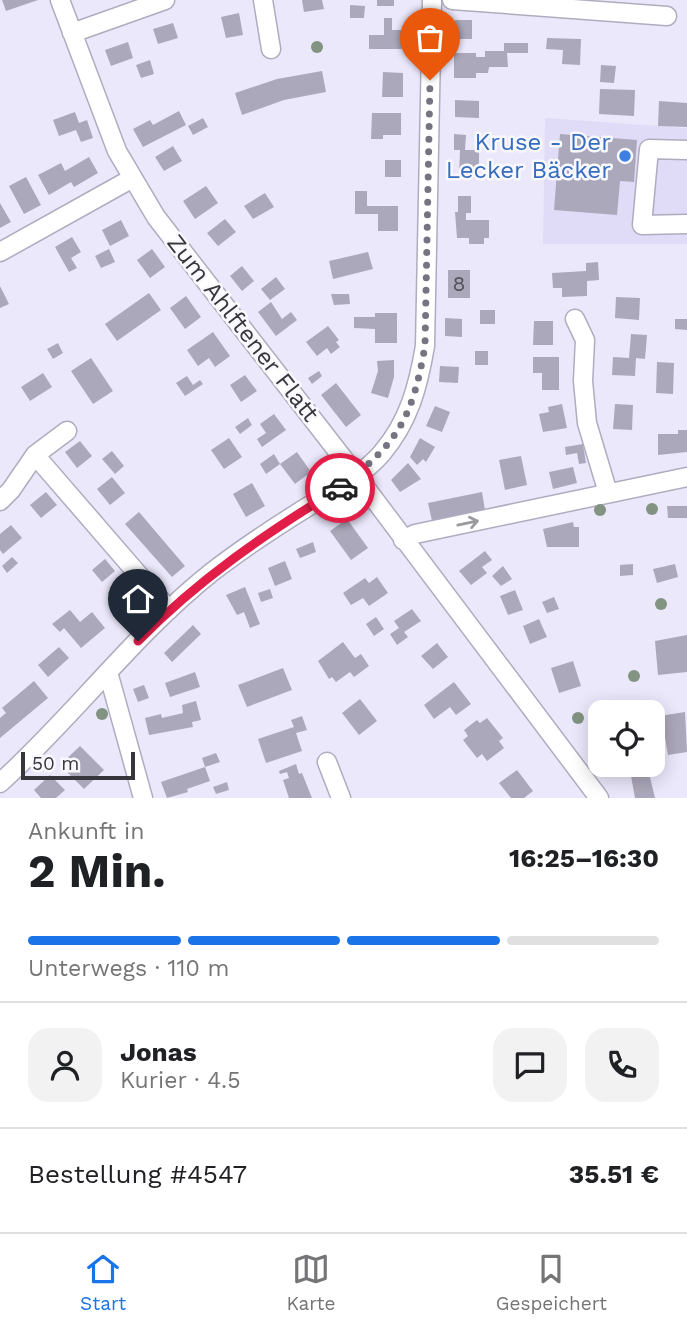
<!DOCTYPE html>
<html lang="de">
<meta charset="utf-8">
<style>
:root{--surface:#fff;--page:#f2f2f2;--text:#202124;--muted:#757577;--line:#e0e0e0;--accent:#1a73e8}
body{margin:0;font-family:"Work Sans",sans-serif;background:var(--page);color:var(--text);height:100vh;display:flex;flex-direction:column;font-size:26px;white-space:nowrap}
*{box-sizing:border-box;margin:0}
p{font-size:23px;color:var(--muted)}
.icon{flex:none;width:38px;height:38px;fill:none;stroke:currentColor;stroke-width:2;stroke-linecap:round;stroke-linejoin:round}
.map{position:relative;height:798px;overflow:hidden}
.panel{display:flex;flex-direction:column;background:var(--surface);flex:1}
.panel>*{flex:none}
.buttons{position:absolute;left:588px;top:700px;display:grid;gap:14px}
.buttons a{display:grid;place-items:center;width:77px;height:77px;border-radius:14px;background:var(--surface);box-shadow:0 4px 18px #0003;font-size:35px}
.scale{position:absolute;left:21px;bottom:18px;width:114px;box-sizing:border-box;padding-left:7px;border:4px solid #37363d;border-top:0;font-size:19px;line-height:24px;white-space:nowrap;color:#37363d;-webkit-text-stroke:5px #f9f8fc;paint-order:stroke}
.pin{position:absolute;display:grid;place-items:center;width:60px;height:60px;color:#fff;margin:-72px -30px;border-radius:50% 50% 50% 0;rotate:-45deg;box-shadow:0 0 7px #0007}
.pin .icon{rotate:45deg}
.courier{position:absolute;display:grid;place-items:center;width:70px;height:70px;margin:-35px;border:5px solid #e11d48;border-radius:50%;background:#fff;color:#222;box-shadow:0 2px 9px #0007}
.summary em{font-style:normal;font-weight:700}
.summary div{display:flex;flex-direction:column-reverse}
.summary{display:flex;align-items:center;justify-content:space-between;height:119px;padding:0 28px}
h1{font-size:46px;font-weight:700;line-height:52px}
.bar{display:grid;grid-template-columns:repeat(4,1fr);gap:10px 7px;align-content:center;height:84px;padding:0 28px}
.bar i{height:9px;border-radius:5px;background:var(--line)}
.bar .on{background:var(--accent)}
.bar p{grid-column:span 4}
.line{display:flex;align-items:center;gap:18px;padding:0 28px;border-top:2px solid var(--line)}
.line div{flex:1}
.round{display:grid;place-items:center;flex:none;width:74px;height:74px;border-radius:21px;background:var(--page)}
.tabs{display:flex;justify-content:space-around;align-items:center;height:98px;border-top:2px solid var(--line);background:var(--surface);font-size:19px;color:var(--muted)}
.tabs a{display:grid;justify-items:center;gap:4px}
.tabs .on{color:var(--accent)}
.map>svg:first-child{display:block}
</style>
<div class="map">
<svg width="687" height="798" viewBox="0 0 687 798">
<rect width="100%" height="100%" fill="#ece8fc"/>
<path fill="#e0dbf6" d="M545,118l142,10v116h-144z"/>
<path fill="#aca8bb" d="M2,0h36l-32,11z
M302,0h20l2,9 -20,3z
M377,0h17v6h-17z
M350,5l15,1 -1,12h-14z
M239,13l4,22 -17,3 -5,-21z
M384,18h8v12h11v19h-34v-14h15z
M455,20h17v19h-17z
M173,23l5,15 -20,6 -5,-15z
M547,38l34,1 -1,26 -18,-1 1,-14 -17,-1z
M128,42l5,16 -22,8 -6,-16z
M504,43h24v10h-21l1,14h-19l-1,6h-12v5h-22v-25h22v4h9v-6h19z
M150,60l4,14 -13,4 -5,-13z
M601,65l15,1 -2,17 -14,-1z
M322,71l4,21 -42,8 -42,15 -7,-22 42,-14z
M383,72l20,1v24h-21z
M600,89l35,1 -1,26 -35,-2z
M455,100l24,1v17l-24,-1z
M659,101l28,2v24l-29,-1z
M179,111l7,14 -43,22 -10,-18 17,-9 3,5z
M75,112l4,11 8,-3 6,18 -12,4 -5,-12 -17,6 -6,-16z
M372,113h29v22h-18v4h-12z
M203,118l5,9 -15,8 -5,-9z
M454,134l12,1 -1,15h14v28l-20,-1 1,-27h-6z
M560,134l77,6 -3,42 -14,-1 -3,34 -63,-5z
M173,146l9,15 -18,10 -9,-14z
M89,157l9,16 -24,14 -3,-5 -22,13 -11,-20 23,-12 4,8z
M385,160h16v17h-16z
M26,177l15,28 -17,9 -15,-28z
M206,186l12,17 -23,16 -12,-18z
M355,191h12v15h31v25h-20v-17h-23z
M265,193l9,14 -21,12 -9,-13z
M458,196h13v17h-5v7h23v18h-5v6h-15v-6h-12l-2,-26h3z
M0,203l11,19 -11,6z
M225,219l11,13 -18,14 -11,-13z
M121,220l8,16 -19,10 -8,-16z
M72,237l9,15 -10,6 6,10 -8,4 -14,-25z
M109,249l6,13 -14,6 -6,-12z
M152,249l13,18 -15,11 -13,-18z
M368,252l5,17 -40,10 -4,-18z
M598,262l1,18 -12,1v15l-25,1v-9h-9l-1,-15 34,-2v-8z
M242,266l12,15 -12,10 -12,-15z
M448,270h22v28h-22z
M276,277l9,12 -15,11 -9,-11z
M0,286l9,18 -9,4z
M149,293l12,17 -44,31 -12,-17z
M331,294h18l1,10 -16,1z
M186,296l15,21 -16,12 -15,-21z
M616,297l24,1 -1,22 -24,-2z
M271,302l11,17 9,-7 6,8 -21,16 -18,-24z
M480,310h15v14h-15z
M375,313h22v30h-22v-14l-21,-1v-11h21z
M445,318l17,1v18l-17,-1z
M675,319h12v11l-12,-1z
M534,321h19v24h-20z
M328,326l11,14 -3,2 4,5 -9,7 -4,-6 -10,8 -11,-14z
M213,332l17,24 -15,11 -6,-9 -11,8 -11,-16z
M631,334l16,1 -2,24 -9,-1 -1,18 -23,-1 1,-18 16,1z
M58,343l5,10 -10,6 -6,-10z
M475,351h13v14h-13z
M533,357h26v33h-17v-17h-9z
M91,358l22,33 -20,13 -22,-33z
M394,360v17l-6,21 -17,-5 7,-22 -1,-10z
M657,362l17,1 -1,31 -17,-1z
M440,366l19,1 -1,16 -19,-1z
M319,371l3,5 -10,8 -4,-6z
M43,373l9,14 -22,14 -9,-14z
M245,375l12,16 -16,11 -11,-17z
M187,376l6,9 7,-5 3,4 -18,12 -9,-13z
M336,383l25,32 -15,12 -25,-32z
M562,404l5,24 -24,4 -4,-18 10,-2 -1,-5z
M615,404l18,1 -1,25 -19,-1z
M435,406l15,6 -8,20 -16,-6z
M274,414l12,16 -24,17 -5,-8 9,-6 -6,-9z
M248,418l4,7 -12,9 -5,-7z
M678,430h9v22l-29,3v-21h20z
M229,438l13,19 -18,12 -13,-19z
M420,438l15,9 -9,15 -3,-3 -6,6 -7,-8z
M80,441l12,15 -15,12 -12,-16z
M583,444l3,19 -7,1 -2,-11 -11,2 -1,-8z
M112,451l12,15 -9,8 -13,-15z
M297,452l14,20 -16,12 -15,-20z
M274,454l6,10 -14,10 -6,-10z
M521,456l6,29 -22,5 -6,-30z
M408,463l13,16 -21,13 -9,-12z
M573,467l4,16 -24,6 -4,-17z
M112,477l13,16 -15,12 -13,-16z
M252,483l13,23 -19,11 -13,-23z
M46,492l11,13 -16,13 -11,-13z
M482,492l3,18 -53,11 -4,-18z
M667,506h20v12h-19z
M139,512l46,54 -13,11 -47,-53z
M347,519l21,29 -17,12 -21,-29z
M573,522l1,5h5v20h-32l-4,-18z
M11,525l11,13 -19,16 -3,-4v-16z
M313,542l3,10 -16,6 -4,-9z
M485,551l7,9 -10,7 5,6 -16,12 -12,-14z
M12,557l6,6 -11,10 -5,-7z
M105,559l10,12 -13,11 -10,-12z
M285,561l7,18 -17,7 -7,-18z
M633,564v11l-13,1v-11z
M675,564l3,13 -21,6 -4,-14z
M503,566l9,13 -11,7 -9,-10z
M377,577l11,16 -19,13 -6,-8 -12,7 -8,-12 22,-15 4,5z
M123,581l11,14 -16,11 -10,-13z
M245,587l15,37 -10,4 -6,-16 -7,3 -11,-20z
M270,589l3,9 -12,4 -3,-9z
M515,590l8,20 -15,5 -8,-19z
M554,597l5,12 -12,4 -5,-11z
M412,609l9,12 -17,11 4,5 -11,8 -7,-11 9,-6 -5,-7z
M70,610l10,12 12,-10 13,16 -24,20 -17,-20 -4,4 -8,-8z
M376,617l8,12 -10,7 -8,-12z
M539,619l8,18 -17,7 -7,-18z
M193,625l8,9 -29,28 -8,-9z
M687,635v37l-29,3 -3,-34z
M343,642l12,16 6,-4 8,12 -15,11 -4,-5 -14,10 -4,-5 -3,2 -11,-18z
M437,643l11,14 -15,12 -12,-13z
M59,647l10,11 -21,19 -10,-12z
M573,661l8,25 -22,7 -8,-25z
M283,668l9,22 -45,17 -9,-22z
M195,672l5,15 -30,10 -5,-14z
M34,681l14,17 -48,40v-20l6,-5 -4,-5z
M454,682l17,22 -15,11 -6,-8 -16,12 -10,-14z
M144,685l5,13 -11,4 -5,-13z
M360,699l17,22 -18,14 -17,-22z
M196,701l5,19 -9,2 1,5 -44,8 -4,-17 16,-4 1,4 21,-5 -1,-8z
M685,712l2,40 -19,3 -4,-23 -11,1v-16z
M302,716l5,14 -11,3 6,18 -36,12 -8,-24 36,-12 -3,-7z
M487,718l16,20 -4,3 5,7 -17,13 -5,-7 -5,4 -14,-18 5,-4 -4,-6 13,-10 3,3z
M80,746l24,24 -20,19 -24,-24z
M216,753l4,9 -15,5 -3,-9z
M296,764l3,10 3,-1 10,25h-23l-6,-18 6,-2 -2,-6 -7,2 -1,-3z
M629,765h23v3l-22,5z
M205,767l5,14 -23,8 1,3 -21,6 -6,-16z
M517,770l16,21 -9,7h-13l-12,-15z
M649,773l6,25h-20l-4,-22z
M50,775l15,15 -9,8h-15l-7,-8z
M227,782l2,8 -13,4 -3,-7z"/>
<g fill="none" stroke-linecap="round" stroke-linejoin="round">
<g stroke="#afacbf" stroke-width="21">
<path id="minor" d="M60,0l57,151 39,66 200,258 243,323
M263,0l8,49
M452,0l215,16
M72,33l93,-33
M687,150l-38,-1 -7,76 45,-1
M0,252l131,-73
M575,319l10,21 -2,41 4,42 21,70
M35,455l134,155
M0,501l11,-11 24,-35 32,-24
M403,540l12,-6 272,-57
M108,672l35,126
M327,762l14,36
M0,783c74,-67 134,-149 212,-211 31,-24 63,-45 97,-66 25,-15 53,-30 73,-53 27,-32 36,-66 43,-107l7,-346"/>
</g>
<use href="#minor" stroke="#fff" stroke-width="18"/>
</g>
<g fill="#829382">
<circle cx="317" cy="47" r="6"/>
<circle cx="652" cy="509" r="6"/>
<circle cx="600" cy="510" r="6"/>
<circle cx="661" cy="604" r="6"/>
<circle cx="634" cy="676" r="6"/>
<circle cx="102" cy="714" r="6"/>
<circle cx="578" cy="718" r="6"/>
</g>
<defs><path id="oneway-shaft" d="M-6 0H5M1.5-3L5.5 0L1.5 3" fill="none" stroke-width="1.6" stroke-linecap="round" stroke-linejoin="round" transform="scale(1.75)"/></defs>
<use stroke="#9b9a9e" href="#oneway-shaft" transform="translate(468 523) rotate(-12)"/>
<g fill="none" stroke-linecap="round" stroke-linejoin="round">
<path stroke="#767480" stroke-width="7" stroke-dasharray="0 12.6" d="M340,488c58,-46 72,-68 85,-142l5,-266"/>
<path stroke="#e11d48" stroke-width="9" d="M138,641c61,-62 128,-108 202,-153"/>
</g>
<circle fill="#3f7fe0" stroke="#f9f8fc" stroke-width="2.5" cx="625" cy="156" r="7"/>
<g text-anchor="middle" stroke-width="5" stroke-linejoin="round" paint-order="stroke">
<g font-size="21" fill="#54525c">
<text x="459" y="291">8</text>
</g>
<g font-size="24" fill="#366cbe" stroke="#f9f8fc" text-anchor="end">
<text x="611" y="150">Kruse - Der<tspan x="611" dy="28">Lecker Bäcker</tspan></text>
</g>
<g font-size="24" fill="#37363d" stroke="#f9f8fc">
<text transform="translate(243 328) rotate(52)" y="8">Zum Ahlftener Flatt</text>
</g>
</g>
</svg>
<div class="buttons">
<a><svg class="icon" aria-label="locate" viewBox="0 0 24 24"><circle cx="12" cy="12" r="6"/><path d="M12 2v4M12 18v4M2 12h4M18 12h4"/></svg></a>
</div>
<div class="scale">50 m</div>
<div class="pin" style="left:430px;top:80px;background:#ea580c"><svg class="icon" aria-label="bag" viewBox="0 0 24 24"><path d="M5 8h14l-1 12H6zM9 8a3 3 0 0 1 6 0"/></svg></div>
<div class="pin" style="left:138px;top:641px;background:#1f2937"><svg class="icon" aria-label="home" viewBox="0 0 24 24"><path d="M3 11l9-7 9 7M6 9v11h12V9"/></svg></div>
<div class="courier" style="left:340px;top:488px"><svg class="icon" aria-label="car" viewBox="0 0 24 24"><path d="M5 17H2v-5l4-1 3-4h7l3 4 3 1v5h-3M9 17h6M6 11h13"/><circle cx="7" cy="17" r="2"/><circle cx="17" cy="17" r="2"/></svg></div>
</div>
<section class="panel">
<div class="summary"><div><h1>2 Min.</h1><p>Ankunft in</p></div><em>16:25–16:30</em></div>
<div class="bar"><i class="on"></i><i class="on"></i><i class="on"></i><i></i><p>Unterwegs · 110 m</p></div>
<div class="line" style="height:126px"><a class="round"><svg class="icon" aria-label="person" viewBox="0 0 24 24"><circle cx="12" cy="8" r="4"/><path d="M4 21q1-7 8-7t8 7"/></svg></a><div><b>Jonas</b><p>Kurier · 4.5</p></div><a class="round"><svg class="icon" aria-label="chat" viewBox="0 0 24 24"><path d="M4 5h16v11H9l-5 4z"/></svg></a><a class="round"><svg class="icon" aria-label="phone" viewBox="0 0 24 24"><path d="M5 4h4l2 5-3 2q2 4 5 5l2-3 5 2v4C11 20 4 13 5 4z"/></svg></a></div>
<div class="line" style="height:91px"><div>Bestellung #4547</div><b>35.51 €</b></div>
</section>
<nav class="tabs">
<a class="on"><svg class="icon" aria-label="home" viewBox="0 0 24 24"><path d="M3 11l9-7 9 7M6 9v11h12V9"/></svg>Start</a>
<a><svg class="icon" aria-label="map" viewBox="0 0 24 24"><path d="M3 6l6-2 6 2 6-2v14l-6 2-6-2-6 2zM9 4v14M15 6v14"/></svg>Karte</a>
<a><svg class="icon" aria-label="saved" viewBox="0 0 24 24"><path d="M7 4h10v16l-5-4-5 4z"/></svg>Gespeichert</a>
</nav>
